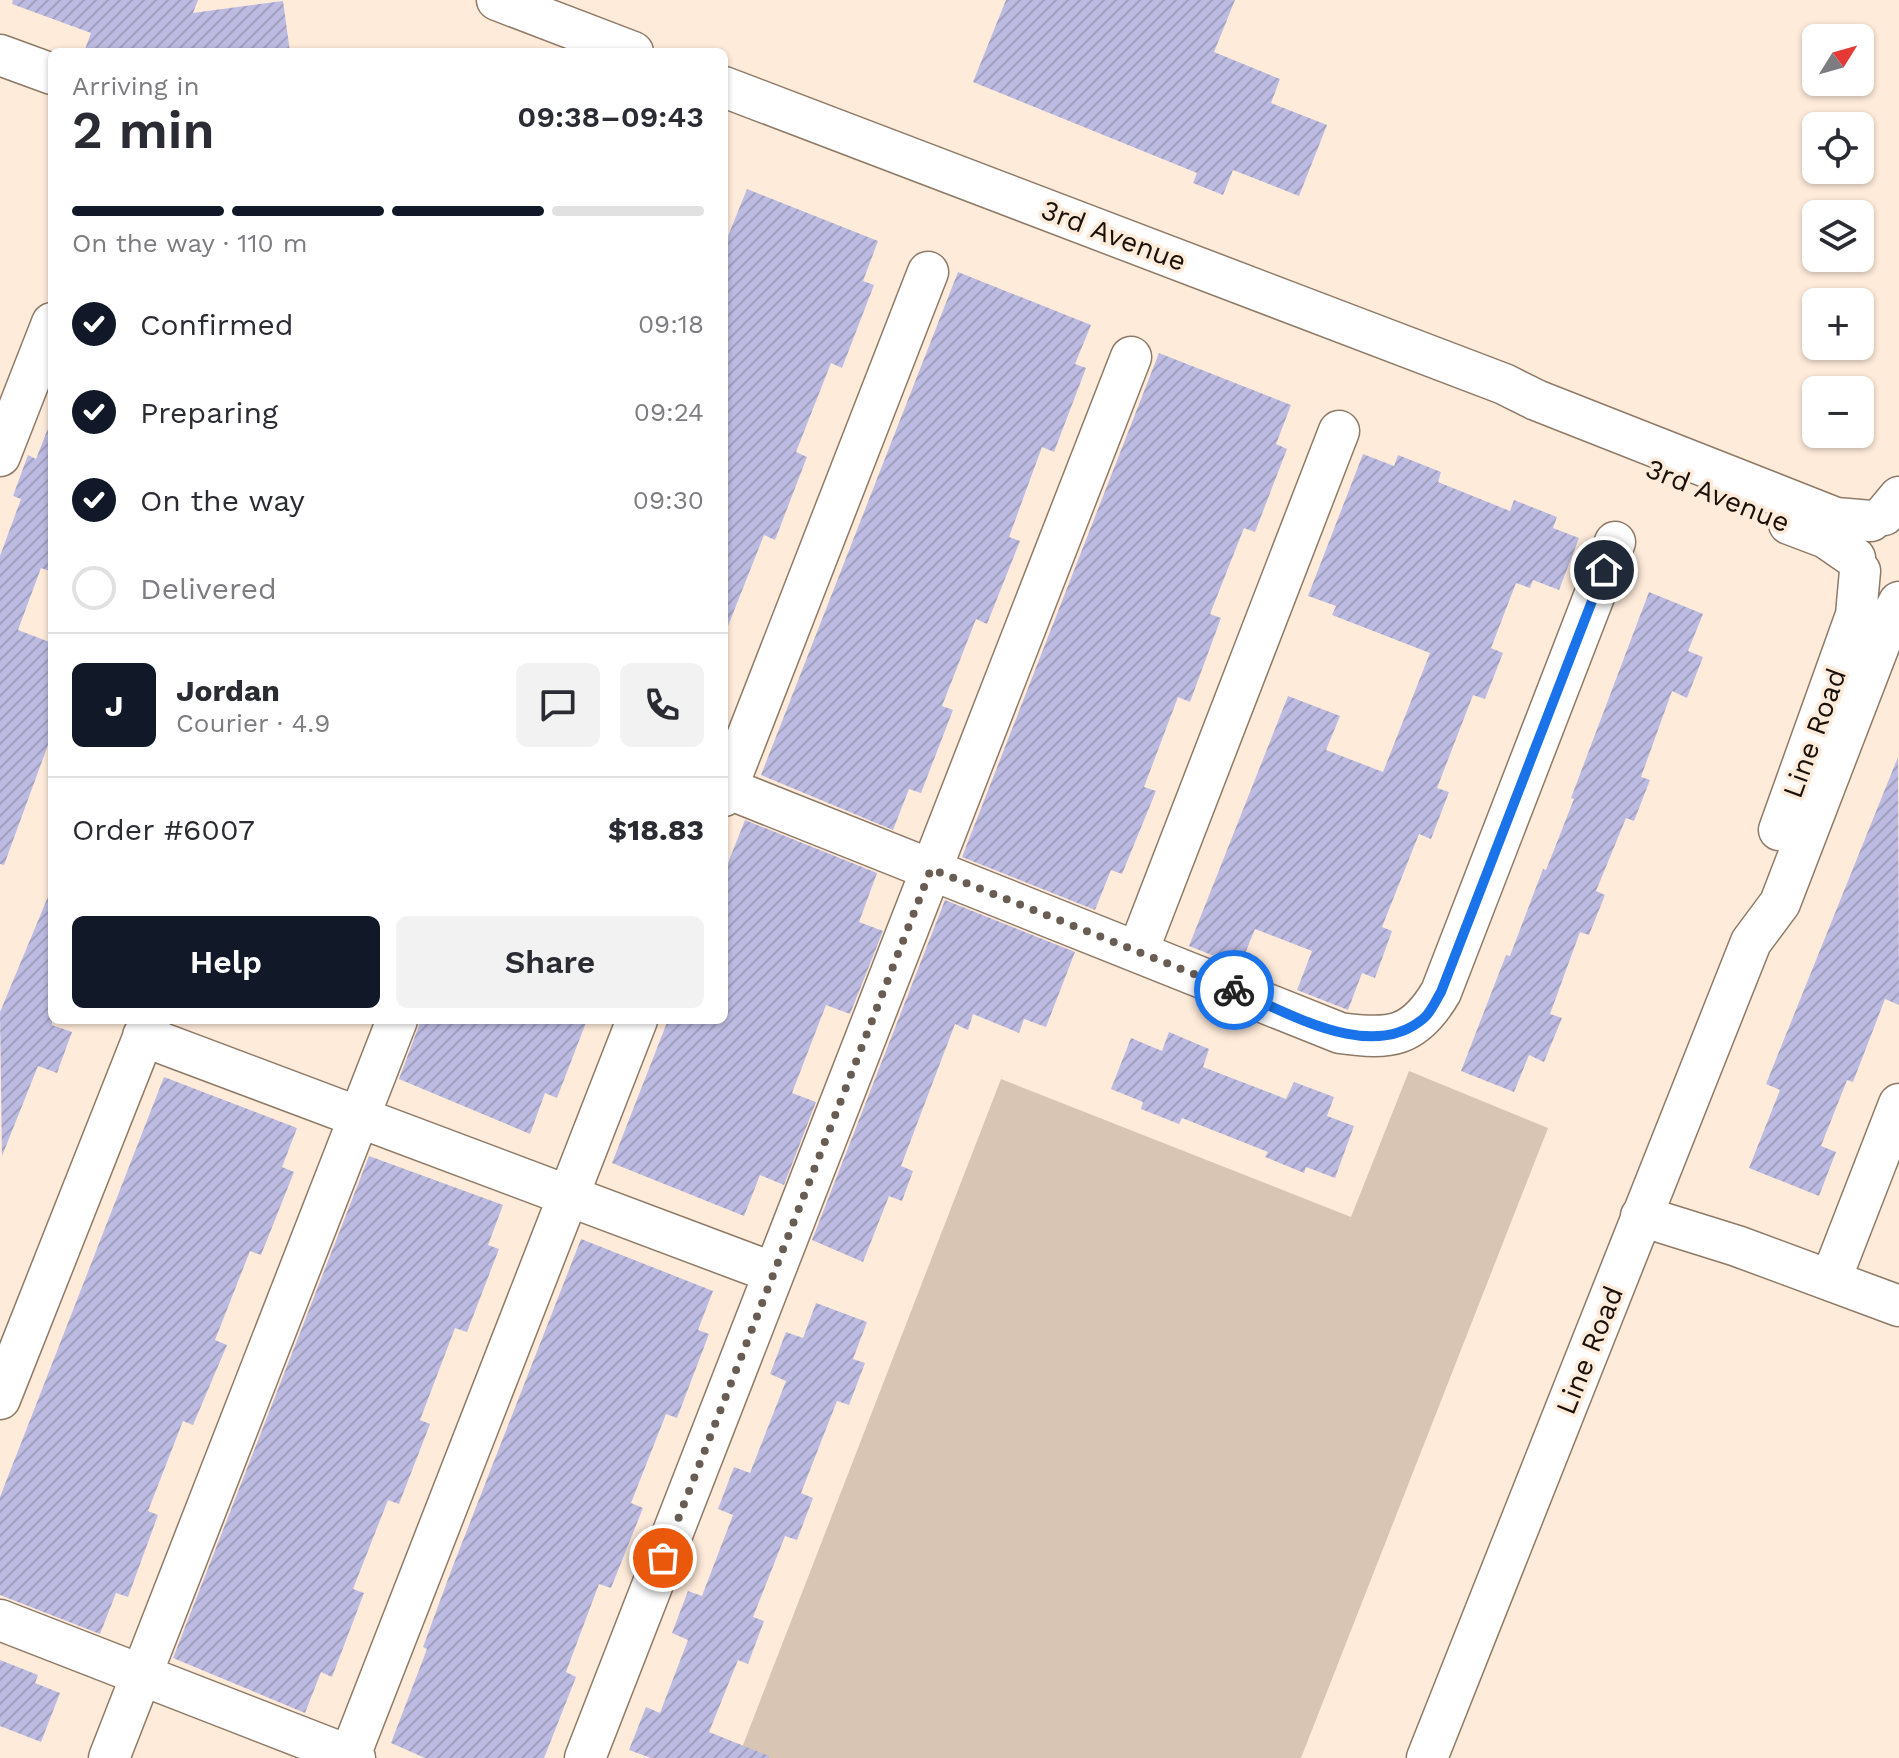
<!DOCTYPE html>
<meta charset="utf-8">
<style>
:root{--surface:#fff;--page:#f2f2f3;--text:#2b2b33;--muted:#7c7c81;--line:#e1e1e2;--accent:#111827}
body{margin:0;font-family:"Work Sans",sans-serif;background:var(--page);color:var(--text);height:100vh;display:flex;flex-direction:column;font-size:30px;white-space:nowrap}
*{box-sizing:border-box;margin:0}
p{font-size:26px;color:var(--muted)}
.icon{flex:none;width:44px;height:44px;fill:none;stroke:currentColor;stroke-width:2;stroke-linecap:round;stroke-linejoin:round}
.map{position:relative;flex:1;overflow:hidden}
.side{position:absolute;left:48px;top:48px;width:680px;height:976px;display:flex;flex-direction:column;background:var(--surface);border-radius:12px;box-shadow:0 2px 6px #0004}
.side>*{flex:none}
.needle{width:52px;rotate:53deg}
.tools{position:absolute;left:1802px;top:24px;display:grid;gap:16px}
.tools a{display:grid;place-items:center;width:72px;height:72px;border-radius:12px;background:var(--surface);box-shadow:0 2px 6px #0004;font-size:40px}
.pin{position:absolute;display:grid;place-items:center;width:68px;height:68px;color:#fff;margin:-34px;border:4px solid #fff;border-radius:50%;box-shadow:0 2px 8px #0007}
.courier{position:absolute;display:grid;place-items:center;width:80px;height:80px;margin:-40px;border:6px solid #1a73e8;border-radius:50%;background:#fff;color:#222;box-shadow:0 2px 10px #0007}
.summary em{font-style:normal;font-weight:600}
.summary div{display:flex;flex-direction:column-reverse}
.summary{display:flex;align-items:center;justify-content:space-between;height:136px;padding:0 24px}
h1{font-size:52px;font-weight:600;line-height:60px}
.bar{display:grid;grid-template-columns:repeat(4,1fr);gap:12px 8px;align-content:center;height:96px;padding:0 24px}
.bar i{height:10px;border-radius:6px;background:var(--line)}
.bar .selected{background:var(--accent)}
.bar p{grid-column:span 4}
.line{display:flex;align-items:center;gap:20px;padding:0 24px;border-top:2px solid var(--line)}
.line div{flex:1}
.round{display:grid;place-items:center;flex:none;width:84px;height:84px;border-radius:12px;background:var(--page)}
ol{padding:0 24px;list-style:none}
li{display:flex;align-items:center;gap:24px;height:88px}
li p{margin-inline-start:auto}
li .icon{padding:8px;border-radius:50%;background:var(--accent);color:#fff;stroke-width:4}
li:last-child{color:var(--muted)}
li i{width:44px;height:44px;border:4px solid var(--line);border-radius:50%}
.cta{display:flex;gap:16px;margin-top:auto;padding:16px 24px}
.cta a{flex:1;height:92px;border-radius:12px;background:var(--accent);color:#fff;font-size:32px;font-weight:600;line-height:92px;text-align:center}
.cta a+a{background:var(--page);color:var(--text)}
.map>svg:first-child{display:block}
</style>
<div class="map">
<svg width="1899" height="1758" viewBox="0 0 1899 1758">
<defs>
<pattern id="building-hatch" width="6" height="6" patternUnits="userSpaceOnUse" patternTransform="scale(2)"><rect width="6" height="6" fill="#bdbbe1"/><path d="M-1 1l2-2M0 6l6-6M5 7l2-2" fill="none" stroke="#a2a0c0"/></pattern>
</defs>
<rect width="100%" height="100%" fill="#feebda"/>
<path fill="#d8c5b4" d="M1409,1071l139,57 -247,630h-563l263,-679 350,138z"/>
<path fill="url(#building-hatch)" d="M13,0h185l-5,13 90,-12 7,51h-206l7,-19 -79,-29z
M1006,0h229l-21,52 66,27 -9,24 56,22 -28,71 -66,-26 -10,25 -30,-12 4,-10 -224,-91z
M747,189l131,52 -15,40 11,4 -32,83 -11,-5 -35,89 11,5 -32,83 -11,-5 -38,96h-2v-385z
M958,272l133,53 -16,39 11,4 -32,84 -12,-5 -33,90 11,4 -33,83 -11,-5 -34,87 11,4 -32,83 -12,-4 -16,41 -132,-55z
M1159,353l132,52 -15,39 11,5 -32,83 -11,-4 -34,86 11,4 -31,84 -12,-5 -34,90 12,4 -34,83 -11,-4 -16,40 -133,-53z
M49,426h3v146l-11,-4 -23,62 34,13v91l-48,131 -4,-1v-308l21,-57 -8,-3 15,-41 8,4z
M1363,454l31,12 4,-11 43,17 -3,10 72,29 4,-11 43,17 -4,11 26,10 -20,52 -26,-10 -3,8 -14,-5 -25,65 12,5 -18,46 -12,-4 -36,93 12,4 -18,47 -12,-5 -37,93 10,4 -17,47 -13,-5 -14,37 -51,-20 15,-39 -57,-22 -15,37 -51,-20 99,-250 52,20 -14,34 57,22 47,-119 -98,-38 4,-9 -28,-10z
M1649,592l54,22 -15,37 15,6 -16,41 -15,-7 -31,86 9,3 -16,41 -8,-3 -30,73 9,4 -16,40 -9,-3 -30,82 12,4 -18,44 -15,-7 -15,37 -53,-21 45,-116 4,1 33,-87 3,1 28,-71 -3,-1z
M1898,757l1,248 -14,-6 -32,83 -6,-2 -26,66 15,6 -17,44 -70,-28 31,-78 -14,-6z
M745,820l132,53 -18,49 24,9 -33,83 -24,-9 -34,88 24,9 -32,83 -24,-10 -16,41 -132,-53 56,-143h56v-147z
M50,892h2v133l20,7 -15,41 -19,-7 -36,90 -2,-144z
M945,900l130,52 -29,75 -22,-8 -5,14 -46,-19 -5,16 -13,-6 -54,142 12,5 -11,30 -13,-5 -26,66 -51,-22z
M421,1020h166l-30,78 -12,-5 -15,41 -131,-55z
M1169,1032l40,17 -6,18 83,32 8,-17 40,15 -7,19 27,10 -19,52 -29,-11 -2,6 -39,-16 3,-5 -86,-34 -3,6 -38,-15 2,-7 -32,-13 20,-51 31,13z
M164,1077l133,51 -15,39 12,5 -33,83 -11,-4 -35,89 12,5 -34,80 -10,-4 -35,90 10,4 -30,82 -12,-4 -16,41 -100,-39v-98z
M369,1156l134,49 -15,40 11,4 -32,83 -12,-4 -35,92 10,4 -31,80 -11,-4 -35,89 11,4 -32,84 -11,-5 -16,41 -132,-55z
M581,1239l132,52 -15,39 11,4 -32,84 -11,-4 -35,89 12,5 -32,80 -12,-4 -33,88 10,5 -32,81h-119l-34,-15 36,-94 -4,-2 28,-76z
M816,1303l51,19 -14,37 12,4 -16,42 -12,-4 -36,92 12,5 -16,42 -12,-4 -32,81 11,4 -16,43 -10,-4 -29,72 60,24v2h-118l-22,-8 17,-43 14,6 28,-73 -16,-7 16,-42 14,5 31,-81 -15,-6 16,-42 16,6 36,-92 -16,-7 16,-42 17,6z
M0,1660l38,15 -3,8 25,10 -19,49 -41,-16z"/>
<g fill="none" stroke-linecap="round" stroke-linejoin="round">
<g stroke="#8f7a67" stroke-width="43">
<path id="minor" d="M497,0l136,52
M0,55l52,19
M724,87l780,297 32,16 300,118 35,3
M0,456l52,-133
M1884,515l15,-18
M1789,524l37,14 29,20
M724,787l616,246c50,7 74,5 101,-41l174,-450
M724,796l204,-524
M1779,830l77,-215 4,-44
M1138,951l201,-520
M143,1036l631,237
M1641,1216l96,30 162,60
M1831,1279l68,-175
M0,1399l150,-379
M0,1620l355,138
M109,1758l288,-738
M349,1758l288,-738
M585,1758l546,-1401
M1427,1758l324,-816 29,-39 107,-278 12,-23"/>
</g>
<use href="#minor" stroke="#fff" stroke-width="40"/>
</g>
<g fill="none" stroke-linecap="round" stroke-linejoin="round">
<path stroke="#695d53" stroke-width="8" stroke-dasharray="0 14.4" d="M663,1558l268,-689 303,121"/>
<path stroke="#1a73e8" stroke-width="10" d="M1234,990c54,22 137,74 190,28 7,-6 12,-18 17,-26l163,-422"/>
</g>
<g text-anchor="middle" stroke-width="7" stroke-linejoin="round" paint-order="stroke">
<g font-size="28" fill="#19110a" stroke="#feebda">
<text transform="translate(1114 235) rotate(21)" y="10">3rd Avenue</text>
<text transform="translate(1718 495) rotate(22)" y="10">3rd Avenue</text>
<text transform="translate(1814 733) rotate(-70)" y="10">Line Road</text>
<text transform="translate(1589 1350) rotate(-68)" y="10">Line Road</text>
</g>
</g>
</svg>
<div class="tools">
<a><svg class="needle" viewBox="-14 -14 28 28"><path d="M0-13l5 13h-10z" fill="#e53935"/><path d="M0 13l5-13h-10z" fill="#7c7c81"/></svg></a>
<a><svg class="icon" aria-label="locate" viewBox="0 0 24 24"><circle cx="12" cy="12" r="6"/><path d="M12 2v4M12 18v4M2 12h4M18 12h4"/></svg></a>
<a><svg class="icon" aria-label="layers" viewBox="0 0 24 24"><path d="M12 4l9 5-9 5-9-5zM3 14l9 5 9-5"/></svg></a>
<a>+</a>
<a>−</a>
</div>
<div class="pin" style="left:663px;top:1558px;background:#ea580c"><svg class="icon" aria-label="bag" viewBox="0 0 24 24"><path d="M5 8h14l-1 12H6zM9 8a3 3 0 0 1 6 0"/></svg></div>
<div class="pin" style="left:1604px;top:570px;background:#1f2937"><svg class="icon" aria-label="home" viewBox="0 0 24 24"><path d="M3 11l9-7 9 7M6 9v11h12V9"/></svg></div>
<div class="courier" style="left:1234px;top:990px"><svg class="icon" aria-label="bike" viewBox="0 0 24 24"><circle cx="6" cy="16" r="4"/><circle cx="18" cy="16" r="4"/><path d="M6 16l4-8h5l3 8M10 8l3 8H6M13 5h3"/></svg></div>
<section class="side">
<div class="summary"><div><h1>2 min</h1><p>Arriving in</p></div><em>09:38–09:43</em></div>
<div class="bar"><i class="selected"></i><i class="selected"></i><i class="selected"></i><i></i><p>On the way · 110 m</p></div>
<ol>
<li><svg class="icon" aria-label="check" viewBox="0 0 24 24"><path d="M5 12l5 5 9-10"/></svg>Confirmed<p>09:18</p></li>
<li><svg class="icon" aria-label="check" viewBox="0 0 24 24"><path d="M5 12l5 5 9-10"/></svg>Preparing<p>09:24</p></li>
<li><svg class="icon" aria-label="check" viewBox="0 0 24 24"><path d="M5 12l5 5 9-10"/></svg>On the way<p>09:30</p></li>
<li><i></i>Delivered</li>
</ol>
<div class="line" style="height:144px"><b class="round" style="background:var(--accent);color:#fff">J</b><div><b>Jordan</b><p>Courier · 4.9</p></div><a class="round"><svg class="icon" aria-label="chat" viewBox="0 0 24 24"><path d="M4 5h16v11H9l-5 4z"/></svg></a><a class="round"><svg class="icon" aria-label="phone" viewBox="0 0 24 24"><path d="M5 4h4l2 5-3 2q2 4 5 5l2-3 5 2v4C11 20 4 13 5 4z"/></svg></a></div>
<div class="line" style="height:104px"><div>Order #6007</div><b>$18.83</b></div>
<div class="cta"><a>Help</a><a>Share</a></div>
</section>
</div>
